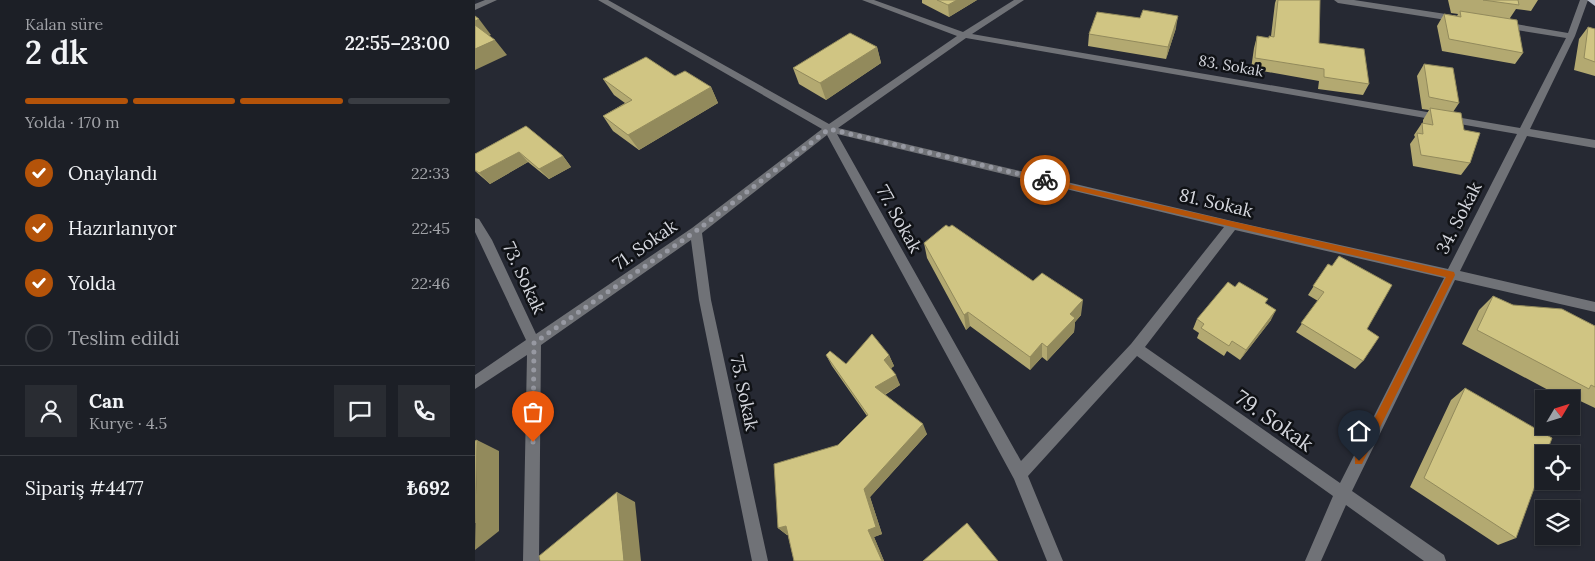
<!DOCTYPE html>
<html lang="tr">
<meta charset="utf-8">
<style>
:root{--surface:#1c1f26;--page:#292c32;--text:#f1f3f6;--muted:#a0a2a7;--line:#3a3d43;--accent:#b45309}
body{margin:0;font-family:Lora,serif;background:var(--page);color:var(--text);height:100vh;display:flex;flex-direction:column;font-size:19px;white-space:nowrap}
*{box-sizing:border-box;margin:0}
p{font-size:16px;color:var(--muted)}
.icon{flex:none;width:28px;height:28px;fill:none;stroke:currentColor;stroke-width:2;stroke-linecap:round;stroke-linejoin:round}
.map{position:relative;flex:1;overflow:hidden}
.panel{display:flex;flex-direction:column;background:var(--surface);width:475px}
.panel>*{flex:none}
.needle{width:32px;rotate:52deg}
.controls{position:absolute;left:1060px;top:390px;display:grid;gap:10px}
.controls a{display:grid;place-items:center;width:45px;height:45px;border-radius:0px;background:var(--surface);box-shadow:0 1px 4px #0004,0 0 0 1px var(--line);font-size:25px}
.pin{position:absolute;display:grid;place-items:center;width:42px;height:42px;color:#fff;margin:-51px -21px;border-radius:50% 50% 50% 0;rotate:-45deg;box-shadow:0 0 5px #0007}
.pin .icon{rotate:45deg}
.courier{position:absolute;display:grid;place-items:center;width:50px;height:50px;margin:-25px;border:4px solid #b45309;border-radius:50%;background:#fff;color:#222;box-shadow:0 1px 6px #0007}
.head em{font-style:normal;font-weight:600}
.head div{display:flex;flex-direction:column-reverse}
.head{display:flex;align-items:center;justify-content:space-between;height:85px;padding:0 25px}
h1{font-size:32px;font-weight:600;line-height:38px}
.bar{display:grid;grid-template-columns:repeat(4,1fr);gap:8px 5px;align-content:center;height:60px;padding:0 25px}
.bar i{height:6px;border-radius:4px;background:var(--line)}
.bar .current{background:var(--accent)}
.bar p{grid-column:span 4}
.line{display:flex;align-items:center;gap:12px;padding:0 25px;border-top:1px solid var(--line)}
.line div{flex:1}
.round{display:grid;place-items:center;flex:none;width:52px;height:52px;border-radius:0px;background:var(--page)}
ol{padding:0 25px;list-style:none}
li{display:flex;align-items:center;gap:15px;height:55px}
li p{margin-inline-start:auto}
li .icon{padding:5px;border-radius:50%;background:var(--accent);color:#fff;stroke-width:4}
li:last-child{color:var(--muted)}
li i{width:28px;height:28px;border:2px solid var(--line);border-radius:50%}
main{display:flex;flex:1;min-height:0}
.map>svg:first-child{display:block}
</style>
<main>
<section class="panel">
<div class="head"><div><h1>2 dk</h1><p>Kalan süre</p></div><em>22:55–23:00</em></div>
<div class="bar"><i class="current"></i><i class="current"></i><i class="current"></i><i></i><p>Yolda · 170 m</p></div>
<ol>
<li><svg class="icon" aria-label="check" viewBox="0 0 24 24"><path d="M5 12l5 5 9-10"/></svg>Onaylandı<p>22:33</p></li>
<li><svg class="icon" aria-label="check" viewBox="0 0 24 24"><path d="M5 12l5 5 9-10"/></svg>Hazırlanıyor<p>22:45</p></li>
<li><svg class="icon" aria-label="check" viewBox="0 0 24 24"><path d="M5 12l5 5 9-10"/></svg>Yolda<p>22:46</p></li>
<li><i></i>Teslim edildi</li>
</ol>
<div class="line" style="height:90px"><a class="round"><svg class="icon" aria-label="person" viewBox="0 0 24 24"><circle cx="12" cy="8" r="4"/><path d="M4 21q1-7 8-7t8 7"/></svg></a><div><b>Can</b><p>Kurye · 4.5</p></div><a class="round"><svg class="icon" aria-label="chat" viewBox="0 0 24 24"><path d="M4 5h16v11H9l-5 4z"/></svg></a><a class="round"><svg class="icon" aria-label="phone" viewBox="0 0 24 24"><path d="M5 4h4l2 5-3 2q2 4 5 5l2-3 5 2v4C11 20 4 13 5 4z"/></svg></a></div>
<div class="line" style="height:65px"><div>Sipariş #4477</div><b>₺692</b></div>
</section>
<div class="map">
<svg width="1120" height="561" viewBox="0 0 1120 561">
<rect width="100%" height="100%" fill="#262933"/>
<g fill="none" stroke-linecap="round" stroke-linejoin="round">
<path fill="#707277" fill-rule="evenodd" d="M10,0h12l-22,10v-6z
M123,0h10l221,124 128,-88 -95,-36h12l89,32 51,-32h10l-52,34 548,94 46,-90 -62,-10 -4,-3 4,-3 64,11 12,-33h8l-13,36 -45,93 65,11v8l-68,-12 -67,135 135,31v10l-140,-32 -103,211 92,64 2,6h-22l-78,-56 -25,56h-16l28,-65 -196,-140 -109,120 35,85h-16l-33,-82 -187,-344 -125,98 9,67 57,261h-16l-53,-261 -8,-60 -150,105 -2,216h-16l4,-206 -52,34v-14l51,-35 -51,-108v-14l4,1 13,21 44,94 156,-106 130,-99zM491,38l551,96 -69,135 -216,-48 -394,-93zM362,134l387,93 -93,117 -110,117zM760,230l209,48 -104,205 -195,-136z
M859,0h20l105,16 4,3 -4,3 -121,-19z"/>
<path fill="#b7bbc6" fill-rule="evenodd" d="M1112,0h8v6z"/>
</g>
<path fill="#b3a971" d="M447,0h55l-28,17 -27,-14z
M801,0h44l-1,43 50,41 -6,11 -45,-6 1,-8 -68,-12 3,-21 3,-12 11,2 3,-2 4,-33z
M973,0h90l-7,11 -15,-2 -6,9 13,35 -8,11 -73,-13 -5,-25 7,-12 13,2 1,-2 -7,-1z
M1113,27l7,2v47l-21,-6 5,-31z
M701,28l-10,31 -78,-13 1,-12z
M402,47l4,16 -55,37 -27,-16 -6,-16z
M949,64l35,39 -6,9 17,51 -9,12 -48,-9 -3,-22 5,-7 -1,-2 8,-12h1v-3l6,-10 -7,-1 -5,-33z
M200,76l36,11 7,16 -79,47 -26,-19 -10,-15 22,-13 -11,-8 -11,-16z
M51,126l37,30 8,11 -22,12 -21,-17 -38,22 -15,-13v-17z
M449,243l109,38 48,34 -6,7 -1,10 -27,29 -5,-4 -12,13 -60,-44 -4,4 -39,-72z
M853,264l39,65 -4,32 -8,8 -59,-37 22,-31 -10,-6z
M1018,296l20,9 82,21v82l-21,-10 -3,2v-1h-6l-103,-55 17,-34z
M790,303l6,17 -31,40 -13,-9 -3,5 -27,-18 2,-5 -6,-4 4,-10z
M351,355l20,9 43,-9 5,11 -3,2 9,17 -15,10 42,39 -57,63 12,37 -8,3 10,24h-90l-6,-26h-1l-9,-7 60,-83 29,-29 -35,-50z
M990,388l51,150 -18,7 -88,-58 41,-87z"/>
<path fill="#928a5c" d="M482,0h20l-28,17 -1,-12z
M703,16l-2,12 -10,31 2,-12z
M4,19l12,16 -7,3 -9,-11v-6z
M20,40l12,15 -32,15v-21z
M402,47l4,16 -55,37 -6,-17z
M236,87l7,16 -79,47 -11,-15z
M44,152l9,10 -38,22 -11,-11z
M88,156l8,11 -22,12 -10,-10z
M608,300l-2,15 -6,7 -1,10 -27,29v-14l23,-33z
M801,310l-5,10 -31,40 6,-10z
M493,312l2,14 -4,4 -2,-15z
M567,343v14l-12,13v-13z
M414,355l5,11 -6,5 -4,-11z
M421,375l4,10 -20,12 -5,-10z
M448,424l4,10 -57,63 12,37 -8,3 10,24h-2l-14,-31 -4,-41z
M2,440l22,11v80l-24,19z
M142,492l18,10 6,59h-17z
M311,526l9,7 -8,2 -9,-7z"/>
<path fill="#d0c583" stroke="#928a5c" d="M462,0h20l-9,5z
M803,0h42l-1,43 45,6 5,35 -45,-7v-8l-69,-11 2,-22 12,2v-2l5,1z
M1008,0h35l1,5z
M668,10l35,6 -10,31 -79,-13 8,-22 43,6z
M985,11l57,9 6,33 -74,-14 -5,-25 17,3z
M0,16l4,3 -4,2z
M0,25l20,15 -20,9z
M1113,27l7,2v33l-11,-4z
M375,33l27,14 -57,36 -27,-15z
M171,57l29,19 10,-5 26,16 -83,48 -25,-19 29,-16 -29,-21z
M949,64l29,4 6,35 -30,-6z
M955,108l31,5 3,17 16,3 -10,30 -49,-8 -4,-22 6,1 -1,-11 11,2z
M51,126l37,30 -24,13 -20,-17 -40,21 -4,-3v-16z
M471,225l3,2 3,-2 81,56 9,-8 41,27 -13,14 5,4 -28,29 -5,-4 -12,14 -62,-45 -4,3 -40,-72z
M864,256l53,29 -25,44 12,8 -16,24 -62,-38 23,-31 -11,-6 15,-22 4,2z
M753,282l7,5 4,-5 29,17 -3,4 11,7 -30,40 -14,-9 -3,5 -28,-18 3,-4 -7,-5z
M1018,296l20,9 49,4 33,17v61l-4,-2 -2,4 -112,-59z
M397,334l17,21 -5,5 12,15 -21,12 48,37 -59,65 12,38 -8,3 14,31h-88l-8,-35 -8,2 -4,-64 64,-19 30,-30 -42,-60 4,-4 16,13z
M990,388l87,50 -6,16h-2v7l-28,77 -92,-60z
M2,440l-2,83v-82z
M142,492l7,69h-84l-1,-5z
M492,523l31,38h-75z"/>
<path fill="#b45309" d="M567,178l412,94 1,3 -93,189h-7v-7l91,-180 -401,-94 -3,-1z"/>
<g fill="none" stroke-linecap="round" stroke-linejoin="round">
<path stroke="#9799a2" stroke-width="5" stroke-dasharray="0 9" d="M58,442l1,-99 162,-112 133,-102 216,51"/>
</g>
<g text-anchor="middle" stroke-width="5" stroke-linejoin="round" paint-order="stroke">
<g font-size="15" fill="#d4d6dd" stroke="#101216">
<text transform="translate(756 66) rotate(10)" y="5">83. Sokak</text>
</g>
<g font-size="18" fill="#d4d6dd" stroke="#101216">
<text transform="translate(741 203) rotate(13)" y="6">81. Sokak</text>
<text transform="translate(984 218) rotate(-63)" y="6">34. Sokak</text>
<text transform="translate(424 219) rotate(61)" y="6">77. Sokak</text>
<text transform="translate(170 245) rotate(-35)" y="6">71. Sokak</text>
<text transform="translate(49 278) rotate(65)" y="6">73. Sokak</text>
<text transform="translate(269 393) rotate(78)" y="6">75. Sokak</text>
</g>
<g font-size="21" fill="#d4d6dd" stroke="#101216">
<text transform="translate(799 421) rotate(35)" y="7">79. Sokak</text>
</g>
</g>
</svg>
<div class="controls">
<a><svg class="needle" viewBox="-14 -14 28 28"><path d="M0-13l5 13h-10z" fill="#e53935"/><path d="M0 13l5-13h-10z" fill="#a0a2a7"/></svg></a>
<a><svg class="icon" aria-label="locate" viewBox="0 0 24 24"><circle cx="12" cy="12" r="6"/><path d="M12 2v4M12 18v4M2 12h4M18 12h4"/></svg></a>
<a><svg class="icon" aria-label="layers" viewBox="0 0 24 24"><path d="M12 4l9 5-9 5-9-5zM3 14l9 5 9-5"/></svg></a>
</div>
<div class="pin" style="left:58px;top:442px;background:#ea580c"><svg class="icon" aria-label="bag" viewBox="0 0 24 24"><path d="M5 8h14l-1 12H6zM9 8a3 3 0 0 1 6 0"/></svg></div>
<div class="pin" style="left:884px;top:461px;background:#1f2937"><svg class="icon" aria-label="home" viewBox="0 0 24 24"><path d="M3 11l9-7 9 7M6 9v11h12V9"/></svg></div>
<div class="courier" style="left:570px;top:180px"><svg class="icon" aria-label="bike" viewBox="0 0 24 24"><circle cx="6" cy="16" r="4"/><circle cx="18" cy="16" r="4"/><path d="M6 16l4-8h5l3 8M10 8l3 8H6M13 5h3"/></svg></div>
</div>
</main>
